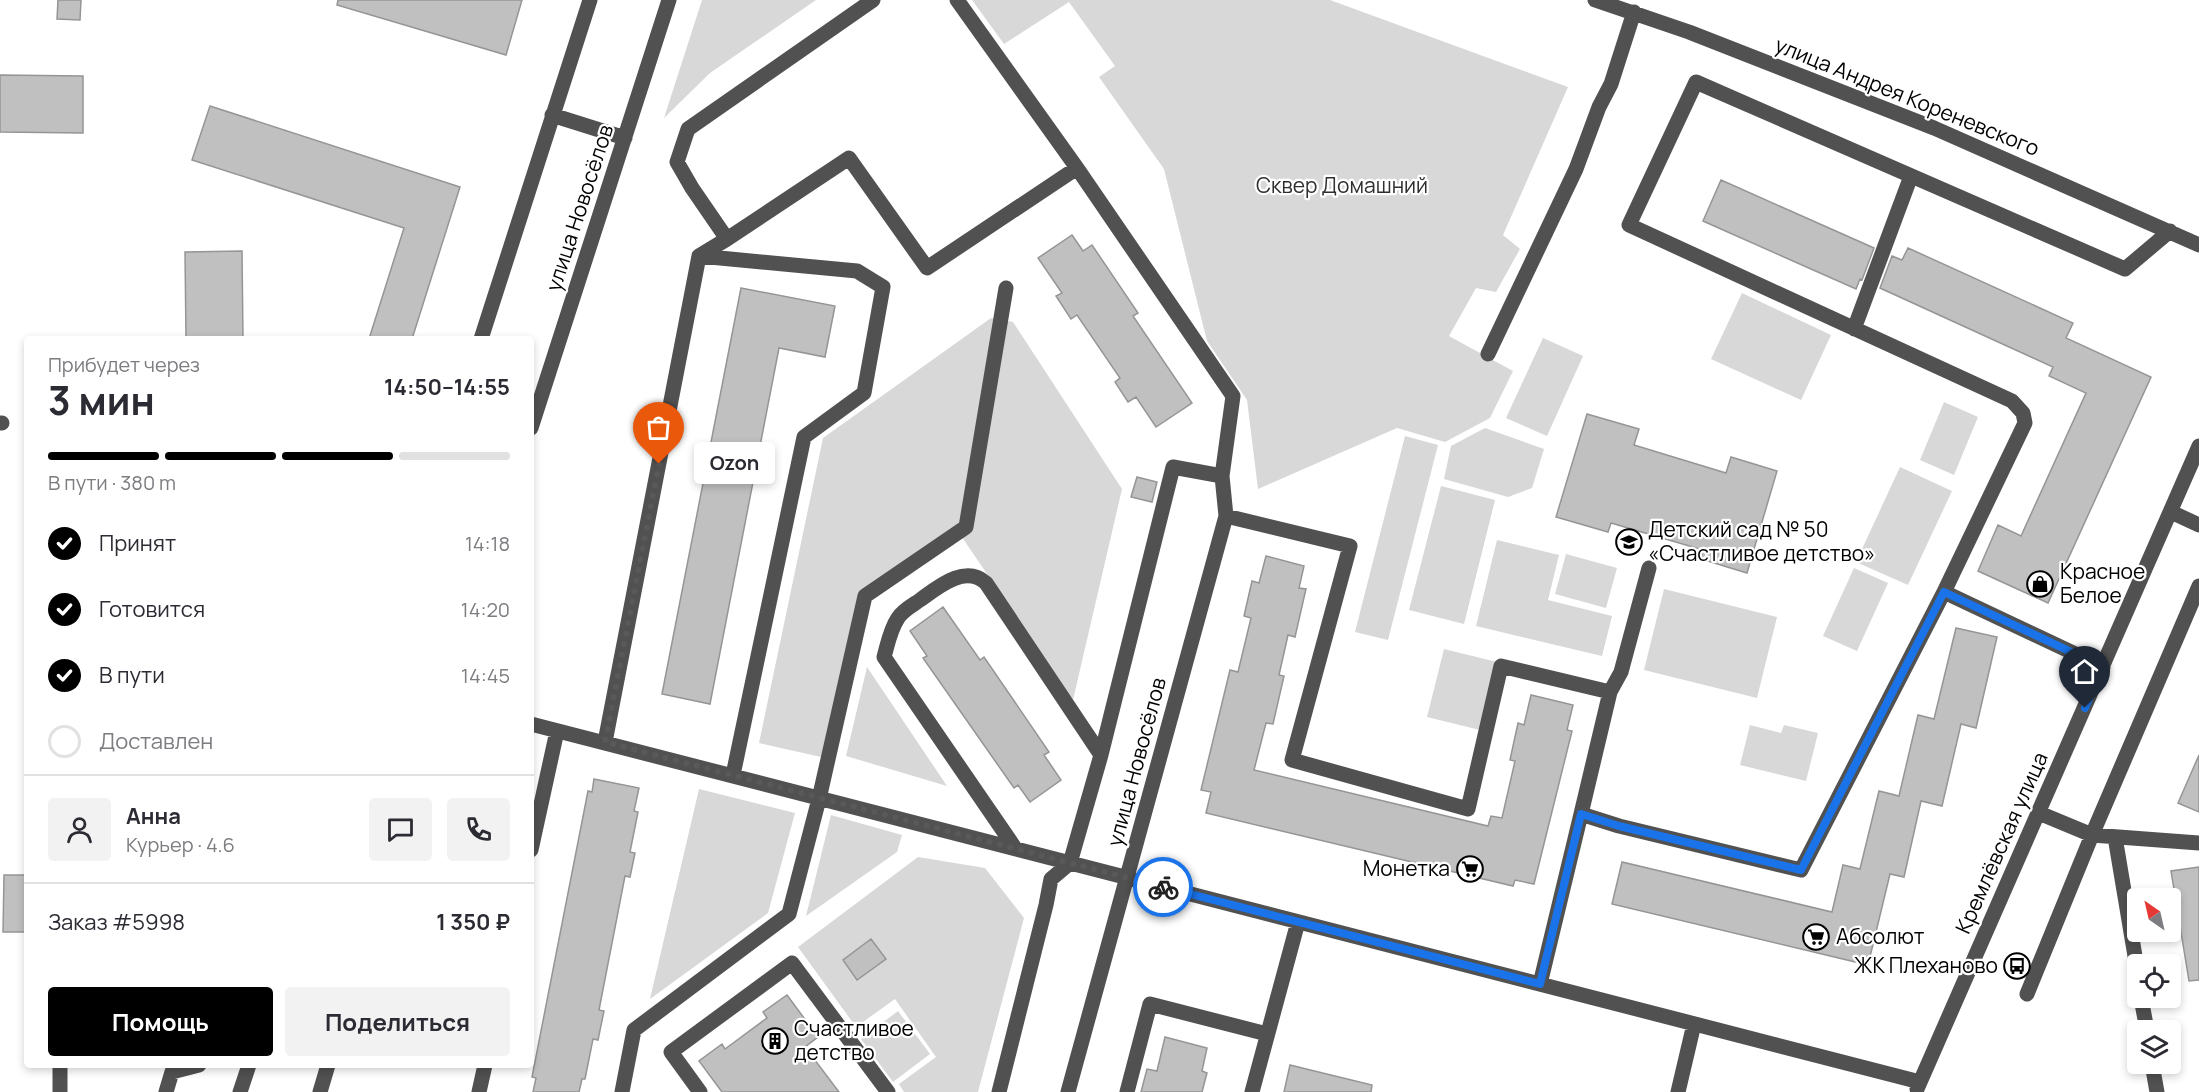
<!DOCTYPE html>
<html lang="ru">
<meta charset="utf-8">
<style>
:root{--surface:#fff;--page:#f2f2f3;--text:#2b2b33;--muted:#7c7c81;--line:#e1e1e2;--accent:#000}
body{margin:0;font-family:Manrope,sans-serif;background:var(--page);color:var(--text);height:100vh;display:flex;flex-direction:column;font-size:22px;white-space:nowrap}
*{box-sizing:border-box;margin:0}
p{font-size:20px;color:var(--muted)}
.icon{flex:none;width:33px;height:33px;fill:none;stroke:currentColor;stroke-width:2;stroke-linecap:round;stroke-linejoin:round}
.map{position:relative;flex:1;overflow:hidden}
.sheet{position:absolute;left:24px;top:336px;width:510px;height:732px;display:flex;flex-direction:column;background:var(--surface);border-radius:6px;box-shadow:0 3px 9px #0003}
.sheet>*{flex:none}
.needle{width:39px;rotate:326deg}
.controls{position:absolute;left:2127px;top:888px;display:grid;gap:12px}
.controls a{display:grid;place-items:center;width:54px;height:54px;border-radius:6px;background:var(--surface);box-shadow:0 3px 9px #0003;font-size:30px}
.pin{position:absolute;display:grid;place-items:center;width:51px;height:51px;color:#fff;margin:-62px -26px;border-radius:50% 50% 50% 0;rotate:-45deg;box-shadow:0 0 6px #0007}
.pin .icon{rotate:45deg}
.courier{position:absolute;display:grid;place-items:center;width:60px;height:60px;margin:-30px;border:4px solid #1a73e8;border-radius:50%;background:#fff;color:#222;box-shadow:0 2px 8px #0007}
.bubble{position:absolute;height:42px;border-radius:6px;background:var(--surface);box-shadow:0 3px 9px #0003;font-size:20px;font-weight:700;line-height:42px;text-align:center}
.overview em{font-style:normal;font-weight:700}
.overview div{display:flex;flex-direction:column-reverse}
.overview{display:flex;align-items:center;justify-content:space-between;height:102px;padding:0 24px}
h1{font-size:39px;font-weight:700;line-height:45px}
.bar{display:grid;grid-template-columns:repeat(4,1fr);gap:9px 6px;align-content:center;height:72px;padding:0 24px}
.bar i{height:8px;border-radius:4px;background:var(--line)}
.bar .on{background:var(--accent)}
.bar p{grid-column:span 4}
.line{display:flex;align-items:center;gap:15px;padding:0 24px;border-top:2px solid var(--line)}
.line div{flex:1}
.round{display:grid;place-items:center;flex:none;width:63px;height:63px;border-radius:6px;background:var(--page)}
ol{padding:0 24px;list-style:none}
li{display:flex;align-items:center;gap:18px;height:66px}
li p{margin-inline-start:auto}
li .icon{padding:6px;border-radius:50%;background:var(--accent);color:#fff;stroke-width:4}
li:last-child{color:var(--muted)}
li i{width:33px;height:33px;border:3px solid var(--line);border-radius:50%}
.cta{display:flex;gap:12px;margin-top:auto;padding:12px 24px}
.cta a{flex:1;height:69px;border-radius:6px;background:var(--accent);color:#fff;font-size:24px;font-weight:700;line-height:69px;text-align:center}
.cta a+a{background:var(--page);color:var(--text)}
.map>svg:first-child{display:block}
</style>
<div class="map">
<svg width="2199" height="1092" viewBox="0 0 2199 1092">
<rect width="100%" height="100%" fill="#fff"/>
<path fill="#d8d8d8" d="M702,0h114l-106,73 -46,45z
M972,0h358l238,87 -65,148 17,14 -24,43 -20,-4 -27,48 64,35 -23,47 -45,24 -48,-14 -139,61 -11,-89 -40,-59 -43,-172 -65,-92 16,-11 -46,-64 -65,42z
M1742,293l89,42 -30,65 -90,-41z
M991,318l22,4 109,167 -49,211 -118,-173 -95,67 -39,163 -62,-14 64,-305z
M1543,338l40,18 -36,80 -41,-18z
M1944,402l34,15 -24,58 -34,-15z
M1485,428l59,21 -12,39 -24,9 -64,-18 7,-33z
M1405,436l33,9 -50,195 -33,-8z
M1900,467l52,24 -44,94 -52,-23z
M1441,486l54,14 -31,124 -55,-14z
M1497,540l62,15 -11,45 64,16 -10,40 -126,-30z
M1566,554l51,14 -11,40 -51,-14z
M1854,568l34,15 -31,68 -34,-15z
M1664,589l113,28 -20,81 -113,-28z
M1444,649l53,13 -17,68 -53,-13z
M867,667l80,119 -101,-30z
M1750,725l31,8 3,-8 34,8 -12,48 -66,-16z
M699,789l96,24 -27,100 -118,86z
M831,815l71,20 -5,17 -91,64z
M918,857l67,11 39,50 -46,174h-74l-5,-8 37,-27 -41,-58 -39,28 -58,-80z
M898,1011l32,43 -37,28 -32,-43z"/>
<path fill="#c0c0c0" stroke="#959595" stroke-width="1.5" d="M58,0h23l-1,20 -23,-1z
M338,0h184l-16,55 -169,-50z
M0,75l83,1v57l-83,-1z
M210,106l250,81 -48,152h-43l35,-111 -212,-68z
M1721,180l153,68 -12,32 -2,-1 -4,10 -153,-68z
M1072,235l11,16 9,-6 46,68 -5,3 59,87 -36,24 -20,-30 -8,5 -13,-20 5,-4 -43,-63 -6,4 -15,-23 6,-3 -24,-35z
M1908,248l165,75 -7,15 85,39 -103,226 -70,-32 20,-46 23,11 65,-143 -37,-17 4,-9 -173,-79 12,-32 10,4z
M242,251l1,88h-57l-1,-87z
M741,288l94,18 -10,51 -46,-9 -69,356 -48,-10z
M1587,414l52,15 -5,16 92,28 5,-16 46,14 -30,102 -46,-14 2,-9 -92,-27 -3,9 -52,-15z
M1137,477l20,5 -5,20 -21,-5z
M1266,556l38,10 -5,22 7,1 -11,48 -7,-2 -9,40 5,1 -11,48 -7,-1 -12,47 234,56 3,-10 11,2 13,-57 -5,-1 8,-37 6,2 7,-30 42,10 -6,25 5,1 -38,153 -19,-4 -2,6 -307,-73 5,-21 -10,-2 29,-120 8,2 13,-54 -7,-2 8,-35 7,2z
M943,607l37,53 4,-3 65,95 -5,3 17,25 -31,22 -12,-17 -4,3 -91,-130 4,-2 -17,-25z
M1956,628l41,9 -21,91 -15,-4 -19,82 -21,-5 -17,76 -14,-3 -22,91 -256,-61 10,-42 210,50 11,-47 17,4 19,-78 20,5 19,-81 16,4z
M2199,755v57l-21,-9z
M594,779l45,9 -5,23 4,1 -8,40 5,1 -5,24 -5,-1 -26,134 5,1 -6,29 -5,-1 -8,40h-3l-3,13h-46l3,-14 -4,-1 56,-286 4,1z
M2199,867v113l-10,1 -18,-110z
M4,875h23v57h-24z
M871,939l15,20 -29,21 -14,-20z
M787,995l31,42 -13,10 34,45h-117l-23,-31 23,-17 3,5 42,-31 -4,-6z
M1165,1037l42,11 -5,23 5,2 -5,19h-61l6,-23 10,2z
M1290,1065l82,20 -1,7h-87z"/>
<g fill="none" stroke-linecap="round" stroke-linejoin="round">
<path stroke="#515151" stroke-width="15" d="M873,0l-185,129 -11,33 15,26 35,51 122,-81 78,110 150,-100
M957,0l120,168 156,228 -11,80 4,40 -158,576
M1595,0l94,32 245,96 265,117
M552,115l73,23
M699,256l158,15 26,16 -19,106 -60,44 -71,338
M1854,329l57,-153
M481,339l109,-339
M1488,354l88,-185 23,-62 12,-23 23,-72
M0,423h2
M531,428l138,-428
M2171,512l28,13
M1226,516l124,30 -58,214 176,49 33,-143 109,26 -29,122
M2103,667l-159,-75 81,-169 -2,-10 -11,-12 -383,-176 67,-143 429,187 45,-38
M1610,692l11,-20 28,-104
M531,724l1389,358
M605,742l94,-486 28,-17
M2039,813l53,22 107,8
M2115,837l23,137
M1015,848l-131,-191c4,-14 6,-27 14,-39 5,-8 15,-13 22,-18 18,-13 45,-36 66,-17l115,172
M531,850l26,-119
M1540,984l41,-170 38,12 182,44 143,-278
M2027,994l65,-159 107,-249
M2141,998l6,32
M2152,1064l5,28
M60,1065v27
M1917,1089l282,-643
M166,1092l6,-20 27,-7
M240,1092l9,-27
M320,1092l8,-27
M479,1092l6,-27
M622,1092l12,-62 155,-116 30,-115 46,-203 101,-69 40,-239
M700,1092l-29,-40 121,-89 96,129
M999,1092l47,-187 5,-26 19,-16 31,-108 72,-288 49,9
M1127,1092l23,-88 117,30
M1252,1092l46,-170
M1678,1092l16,-68"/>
</g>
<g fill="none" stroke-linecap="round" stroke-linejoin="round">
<path stroke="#595959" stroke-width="6" stroke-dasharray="0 10.8" d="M659,464l-54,278 558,145"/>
<path stroke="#1a73e8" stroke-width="8" d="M1163,887l377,97 41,-170 38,12 182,44 143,-278 159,75 -18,41"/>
</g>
<defs>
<g id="school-ring" transform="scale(1.35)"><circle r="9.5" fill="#fff" stroke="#000" stroke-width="1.5"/><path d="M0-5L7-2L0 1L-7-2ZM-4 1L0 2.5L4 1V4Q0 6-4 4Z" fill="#000"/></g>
<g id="shop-ring" transform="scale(1.35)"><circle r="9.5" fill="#fff" stroke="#000" stroke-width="1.5"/><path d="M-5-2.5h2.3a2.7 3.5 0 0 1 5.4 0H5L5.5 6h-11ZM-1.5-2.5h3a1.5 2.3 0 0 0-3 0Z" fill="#000"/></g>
<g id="supermarket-ring" transform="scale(1.35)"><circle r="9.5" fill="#fff" stroke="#000" stroke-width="1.5"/><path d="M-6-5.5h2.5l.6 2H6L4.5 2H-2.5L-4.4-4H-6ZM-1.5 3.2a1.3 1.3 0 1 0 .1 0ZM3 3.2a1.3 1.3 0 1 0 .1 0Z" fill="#000"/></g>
<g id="bus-ring" transform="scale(1.35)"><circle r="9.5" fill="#fff" stroke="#000" stroke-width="1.5"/><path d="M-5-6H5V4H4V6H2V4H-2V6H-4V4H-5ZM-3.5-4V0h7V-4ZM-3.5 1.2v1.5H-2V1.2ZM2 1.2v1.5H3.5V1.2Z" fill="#000"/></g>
<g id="building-ring" transform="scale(1.35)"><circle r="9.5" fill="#fff" stroke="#000" stroke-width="1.5"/><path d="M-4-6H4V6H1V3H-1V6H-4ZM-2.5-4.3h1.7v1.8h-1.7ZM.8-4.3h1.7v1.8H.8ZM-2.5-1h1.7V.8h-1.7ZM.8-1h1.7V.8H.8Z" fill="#000"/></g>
</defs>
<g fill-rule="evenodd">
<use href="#school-ring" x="1629" y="542"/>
<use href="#shop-ring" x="2040" y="584"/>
<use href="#supermarket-ring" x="1470" y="869"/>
<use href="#supermarket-ring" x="1816" y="937"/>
<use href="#bus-ring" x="2017" y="966"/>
<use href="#building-ring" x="775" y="1041"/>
</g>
<g text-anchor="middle" stroke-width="4.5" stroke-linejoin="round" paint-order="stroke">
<g font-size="21" fill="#000" stroke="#fff">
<text transform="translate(1907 97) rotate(22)" y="7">улица Андрея Кореневского</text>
<text transform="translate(580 208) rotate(-72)" y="7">улица Новосёлов</text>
<text transform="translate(1137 762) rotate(-75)" y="7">улица Новосёлов</text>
<text transform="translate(2002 843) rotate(-66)" y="7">Кремлёвская улица</text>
</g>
<g font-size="21" fill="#2f2f2f" stroke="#fff">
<text x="1342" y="193">Сквер Домашний</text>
</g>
<g font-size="21" fill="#000" stroke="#fff" text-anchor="start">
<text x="1648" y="537">Детский сад № 50<tspan x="1648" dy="24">«Счастливое детство»</tspan></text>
<text x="2060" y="579">Красное<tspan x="2060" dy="24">Белое</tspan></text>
<text x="1450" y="876" text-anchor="end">Монетка</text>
<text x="1836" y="944">Абсолют</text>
<text x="1998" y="973" text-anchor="end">ЖК Плеханово</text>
<text x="794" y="1036">Счастливое<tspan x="794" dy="24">детство</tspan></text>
</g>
</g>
</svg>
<div class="controls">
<a><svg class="needle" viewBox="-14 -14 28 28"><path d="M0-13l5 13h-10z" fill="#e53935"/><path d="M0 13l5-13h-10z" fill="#7c7c81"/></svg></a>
<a><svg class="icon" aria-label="locate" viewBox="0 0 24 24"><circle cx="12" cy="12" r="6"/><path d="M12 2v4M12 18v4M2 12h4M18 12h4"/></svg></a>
<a><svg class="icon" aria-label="layers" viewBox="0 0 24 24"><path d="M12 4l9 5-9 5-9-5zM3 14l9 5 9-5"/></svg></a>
</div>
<div class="pin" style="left:659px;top:464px;background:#ea580c"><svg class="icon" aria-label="bag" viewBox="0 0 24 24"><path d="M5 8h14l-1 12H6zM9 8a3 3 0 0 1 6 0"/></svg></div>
<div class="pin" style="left:2085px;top:708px;background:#1f2937"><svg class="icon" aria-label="home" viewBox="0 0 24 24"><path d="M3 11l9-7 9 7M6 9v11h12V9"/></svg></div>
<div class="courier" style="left:1163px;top:887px"><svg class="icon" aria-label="bike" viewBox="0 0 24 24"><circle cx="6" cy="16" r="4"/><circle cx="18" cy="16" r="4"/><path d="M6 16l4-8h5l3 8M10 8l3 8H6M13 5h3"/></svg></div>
<div class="bubble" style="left:694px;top:442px;width:81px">Ozon</div>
<section class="sheet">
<div class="overview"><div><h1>3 мин</h1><p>Прибудет через</p></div><em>14:50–14:55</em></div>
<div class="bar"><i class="on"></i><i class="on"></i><i class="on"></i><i></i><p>В пути · 380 m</p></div>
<ol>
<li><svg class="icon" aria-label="check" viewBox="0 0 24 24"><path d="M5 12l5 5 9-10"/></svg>Принят<p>14:18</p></li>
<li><svg class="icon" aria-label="check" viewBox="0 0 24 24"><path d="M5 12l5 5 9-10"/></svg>Готовится<p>14:20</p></li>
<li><svg class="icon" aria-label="check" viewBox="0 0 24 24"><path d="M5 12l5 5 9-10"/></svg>В пути<p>14:45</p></li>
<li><i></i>Доставлен</li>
</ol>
<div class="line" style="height:108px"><a class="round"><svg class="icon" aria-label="person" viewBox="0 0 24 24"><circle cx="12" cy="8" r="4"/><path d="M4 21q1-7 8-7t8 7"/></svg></a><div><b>Анна</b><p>Курьер · 4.6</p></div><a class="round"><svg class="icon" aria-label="chat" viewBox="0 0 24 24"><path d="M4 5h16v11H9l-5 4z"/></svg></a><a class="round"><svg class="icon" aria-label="phone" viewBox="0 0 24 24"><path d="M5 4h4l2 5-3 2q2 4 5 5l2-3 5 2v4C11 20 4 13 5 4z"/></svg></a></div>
<div class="line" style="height:78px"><div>Заказ #5998</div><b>1 350 ₽</b></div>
<div class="cta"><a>Помощь</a><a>Поделиться</a></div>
</section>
</div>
